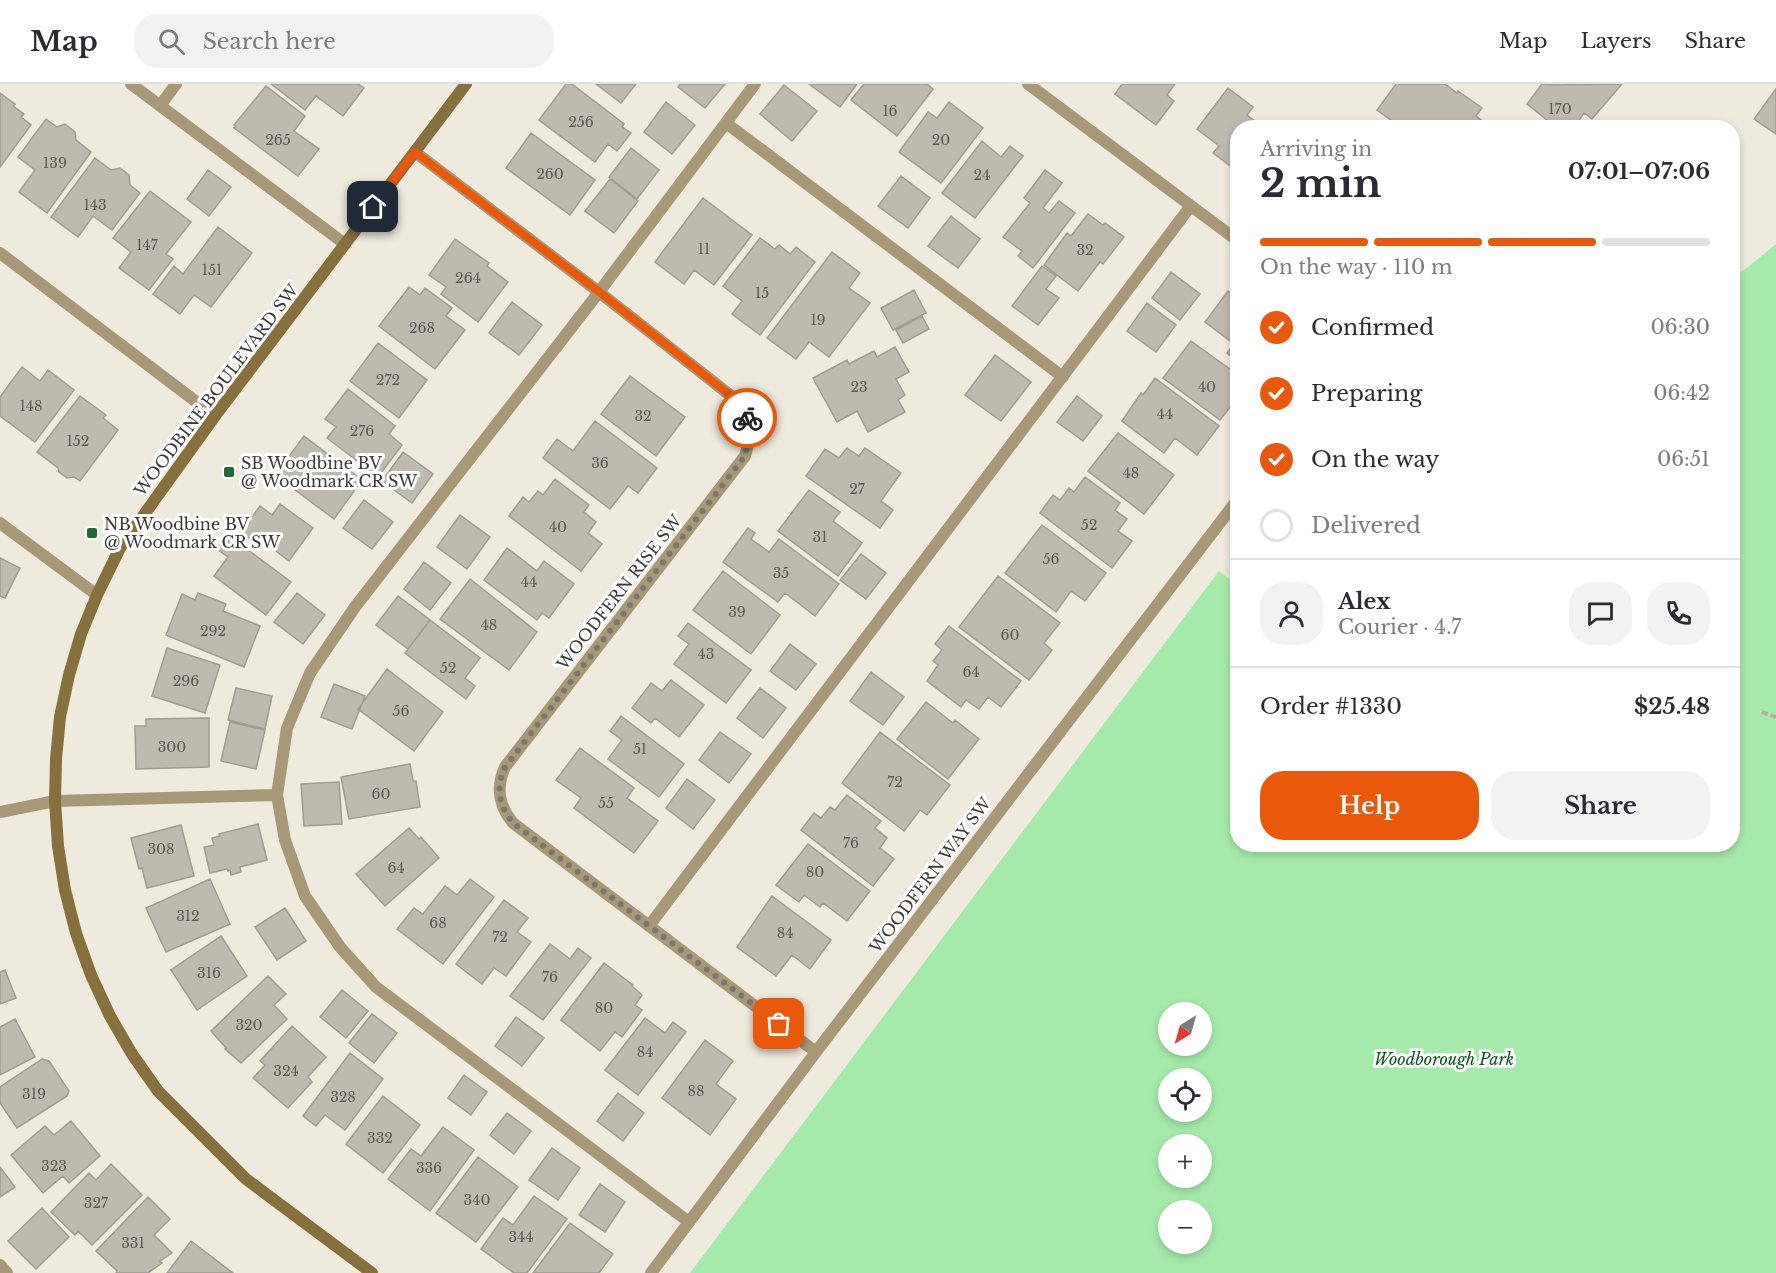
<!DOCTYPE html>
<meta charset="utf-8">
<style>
:root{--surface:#fff;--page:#f2f2f3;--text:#2b2b33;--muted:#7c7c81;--line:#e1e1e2;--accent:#ea580c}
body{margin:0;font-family:"Libre Baskerville",serif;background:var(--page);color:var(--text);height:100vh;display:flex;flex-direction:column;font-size:22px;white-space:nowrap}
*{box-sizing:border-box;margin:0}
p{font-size:20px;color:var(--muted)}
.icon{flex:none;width:33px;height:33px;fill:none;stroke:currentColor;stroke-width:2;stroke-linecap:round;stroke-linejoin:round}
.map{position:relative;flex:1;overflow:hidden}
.sheet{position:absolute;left:1230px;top:36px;width:510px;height:732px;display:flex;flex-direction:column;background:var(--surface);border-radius:24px;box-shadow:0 3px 9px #0003}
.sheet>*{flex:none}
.needle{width:39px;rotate:217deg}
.tools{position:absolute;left:1158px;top:918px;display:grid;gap:12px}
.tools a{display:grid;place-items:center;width:54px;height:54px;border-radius:50%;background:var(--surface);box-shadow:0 3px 9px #0003;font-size:30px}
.pin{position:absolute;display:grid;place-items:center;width:51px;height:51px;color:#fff;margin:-26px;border-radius:12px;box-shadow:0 3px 9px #0006}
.courier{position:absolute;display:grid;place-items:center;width:60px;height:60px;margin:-30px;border:4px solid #ea580c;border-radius:50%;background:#fff;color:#222;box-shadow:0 2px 8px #0007}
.overview em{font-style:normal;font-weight:800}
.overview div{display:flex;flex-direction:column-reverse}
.overview{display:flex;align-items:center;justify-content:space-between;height:102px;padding:0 30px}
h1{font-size:39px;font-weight:800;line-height:45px}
.bar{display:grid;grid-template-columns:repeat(4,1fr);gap:9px 6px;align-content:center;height:72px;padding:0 30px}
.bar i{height:8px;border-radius:4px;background:var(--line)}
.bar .active{background:var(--accent)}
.bar p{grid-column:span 4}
.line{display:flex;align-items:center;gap:15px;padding:0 30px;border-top:2px solid var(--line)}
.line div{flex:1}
.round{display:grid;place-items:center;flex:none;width:63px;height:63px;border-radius:24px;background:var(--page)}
ol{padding:0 30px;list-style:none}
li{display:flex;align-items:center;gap:18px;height:66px}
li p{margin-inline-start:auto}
li .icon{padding:6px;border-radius:50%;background:var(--accent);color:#fff;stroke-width:4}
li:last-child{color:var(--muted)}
li i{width:33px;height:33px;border:3px solid var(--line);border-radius:50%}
.primary-button{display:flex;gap:12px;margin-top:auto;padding:12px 30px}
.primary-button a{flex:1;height:69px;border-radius:24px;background:var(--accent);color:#fff;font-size:24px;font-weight:800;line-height:69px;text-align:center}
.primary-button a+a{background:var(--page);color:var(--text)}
header{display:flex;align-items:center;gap:36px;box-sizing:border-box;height:84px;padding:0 30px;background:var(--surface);border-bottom:2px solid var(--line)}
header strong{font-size:28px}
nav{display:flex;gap:33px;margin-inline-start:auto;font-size:21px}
.search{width:420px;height:54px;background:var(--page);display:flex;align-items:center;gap:15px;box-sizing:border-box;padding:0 21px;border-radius:24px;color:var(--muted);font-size:22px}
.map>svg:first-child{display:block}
</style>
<header>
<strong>Map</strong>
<div class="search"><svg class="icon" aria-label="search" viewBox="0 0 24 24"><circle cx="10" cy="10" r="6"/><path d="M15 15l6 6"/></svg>Search here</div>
<nav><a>Map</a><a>Layers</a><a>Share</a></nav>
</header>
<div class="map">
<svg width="1776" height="1189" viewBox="0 0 1776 1189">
<rect width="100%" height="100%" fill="#efeade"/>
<path fill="#a6eaab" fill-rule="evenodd" d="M1776,160v1029h-1086l529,-702 18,14 1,259h494l1,-565zM1168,928h34v34h-34zM1168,994h34v34h-34zM1168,1060h34v34h-34zM1168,1126h34v34h-34z"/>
<path fill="#bfbaaf" stroke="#a19c91" stroke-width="1.5" d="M271,0h87l6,4 -21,28 -27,-20 -11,14z
M566,0h6l52,40 -2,3 9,6 -14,18 -9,-7 -13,18 -56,-42z
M596,0h40l-15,19z
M680,0h45l-20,24 -27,-21z
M809,0h48l-17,23z
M864,0h63l6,5 -36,47 -46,-36z
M1122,0h53l-8,11 7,6 -18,24 -41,-31z
M1396,0h49l12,9 1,-2 24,17 -6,8 16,12h-76l-8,-7 -6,7 -25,-18z
M1542,0l11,1 69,-1 -30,35 -8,-6 -10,15h-17l-30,-24z
M784,1l33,26 -25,30 -32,-27z
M266,2l39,30 -11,15 25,18 -21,27 -64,-48 2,-1 -2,-2z
M1228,4l25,19 -6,8 17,13h-26l-1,43 -24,-18 6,-7 -22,-17z
M1776,5v45l-22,-15z
M0,9l15,11 -2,2 11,8 -3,3 10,8 -31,42z
M666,18l29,23 -23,29 -28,-22z
M949,18l34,26 -42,55 -42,-31 29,-40 9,6z
M46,35l11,8 8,-3 10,8 1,8 15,12 -44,61 -28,-21 16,-22 -17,-13z
M531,49l64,47 -25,35 -64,-47z
M982,57l19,16 9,-11 13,10 -48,62 -33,-25z
M631,64l28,22 -22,29 -28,-22z
M95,74l16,12 9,-2 9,7 1,10 10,8 -28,37 -19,-14 -15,21 -27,-20z
M208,86l23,17 -22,29 -22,-17z
M1045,86l17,13 -19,25 6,5 10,-12 16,12 -42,55 -15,-12 4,-5 -19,-14 27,-34 -6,-5z
M901,92l29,22 -22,30 -30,-22z
M610,95l28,22 -24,32 -29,-22z
M150,107l41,31 -25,32 7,5 -24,31 -30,-22 12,-16 -18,-14z
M703,114l49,37 -38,50 -20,-15 -10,14 -29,-22z
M1088,130l15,11 2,-2 19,14 -21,27 -3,-2 -22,29 -34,-26 23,-32 4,3z
M951,132l29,23 -22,29 -30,-22z
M218,143l34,26 -41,54 -17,-12 -14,19 -27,-20 21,-28 9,8z
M760,154l15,11 4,-4 11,9 6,-7 19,15 -55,73 -28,-21 10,-13 -19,-15z
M455,155l34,24 -2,3 21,16 -30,40 -37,-28 5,-7 -17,-12z
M832,168l28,21 -11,15 21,15 -41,54 -20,-15 -13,17 -29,-21z
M1042,182l14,10 -10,13 13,9 -21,27 -26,-19z
M1171,188l29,22 -20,26 -28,-22z
M409,203l11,8 5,-7 27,20 -6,8 19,14 -30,39 -56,-43z
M914,206l12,23 -33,17 -12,-22z
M1228,207l10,7v63l-11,-8 7,-9 -29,-22z
M512,218l30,23 -23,30 -30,-22z
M1147,219l29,22 -20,27 -29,-21z
M922,232l7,13 -26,14 -7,-13z
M1191,257l47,34v22l-18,23 -57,-42z
M378,259l49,37 -28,38 -49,-37z
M895,263l14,25 -13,7 9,16 -7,5 7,12 -37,20 -11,-21 -20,11 -24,-44 34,-18 2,4 25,-13 3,6z
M995,271l36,27 -30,39 -36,-26z
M22,283l18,14 8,-11 26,20 -39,52 -35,-26v-19z
M630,292l55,41 -29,39 -55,-42z
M1155,294l64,48 -22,29 -22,-17 -11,15 -42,-32 19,-28 2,2z
M348,305l47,37 -6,8 13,11 -24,32 -51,-39 9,-11 -11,-8z
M80,312l26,19 -3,3 15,12 -38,51 -6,-4 -7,1 -8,-6 -1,-4 -21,-16z
M1077,312l25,20 -19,25 -26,-19z
M595,337l62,47 -19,25 -10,-7 -18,23 -67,-51 14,-19 16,12z
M1118,349l56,42 -30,39 -56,-43z
M304,352l58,44 -28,39 -59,-44z
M847,364l12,8 6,-8 36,25 -20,28 12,9 -13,18 -74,-52 19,-27 14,9z
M403,368l30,22 -21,29 -30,-22z
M1085,393l35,26 -5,7 12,9 -9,12 14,10 -20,27 -72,-55 13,-18 7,5 9,-12 5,4z
M555,395l34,26 -5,7 12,10 -8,11 14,11 -21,27 -72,-55 14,-19 6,5 9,-11 5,4z
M809,406l31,22 -7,9 29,22 -24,33 -60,-45z
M364,416l29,22 -21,27 -29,-21z
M280,420l33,24 -24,33 -25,-19 -3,4 -20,-14 19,-26 12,9z
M460,431l30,22 -23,32 -30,-22z
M1042,441l64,48 -21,28 -14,-10 -15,21 -51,-39z
M748,444l7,5 -4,6 18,13 10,-13 60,45 -24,32 -30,-23 -7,9 -55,-40z
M228,451l63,47 -25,33 -52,-39 14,-19 -11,-8z
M507,464l30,23 7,-10 30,23 -25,34 -7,-5 -5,7 -53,-40z
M861,470l25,19 -20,26 -26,-19z
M0,474l20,10 -15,30 -5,-2z
M424,478l27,21 -21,27 -26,-21z
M723,487l57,44 -29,39 -58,-44z
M998,492l62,47 -16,20 8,7 -23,30 -70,-53z
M470,495l67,53 -28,38 -69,-51z
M198,509l28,11 -3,7 37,15 -16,41 -78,-32 16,-41 13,6z
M297,509l28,22 -22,29 -29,-22z
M398,512l32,24 -22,29 -32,-24z
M430,536l50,38 -15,20 10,8 -9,13 -61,-46z
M688,539l63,47 -25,33 -52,-39 15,-20 -11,-8z
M949,542l72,55 -20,26 -13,-10 -9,12 -13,-9 -5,7 -34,-26 11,-16 -5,-4 9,-11 -7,-6z
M790,560l26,20 -20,26 -26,-19z
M167,564l53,17 -15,48 -53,-17z
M387,585l56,43 -29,39 -56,-42z
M871,588l33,25 -21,28 -33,-24z
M671,596l33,25 -25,32 -24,-19 -4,5 -19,-15 19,-25 11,8z
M334,600l31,12 -13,33 -31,-12z
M236,604l36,8 -7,33 -37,-9z
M760,604l26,20 -23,30 -26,-20z
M926,618l27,21 2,-3 24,19 -31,40 -51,-40z
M621,632l63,48 -25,33 -51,-38 14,-19 -12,-9z
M209,634v49l-73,2 -1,-43h11v-7z
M230,638l35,8 -9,39 -35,-8z
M720,648l31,22 -22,29 -30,-23z
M880,648l70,53 -23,30 -7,-5 -16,21 -62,-48z
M580,664l54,40 -7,10 31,23 -24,32 -60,-45 7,-10 -25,-18z
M410,680l3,17h3l4,26 -71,12 -8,-42z
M687,695l28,21 -22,29 -27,-21z
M339,698l3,42 -38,2 -3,-42z
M847,711l34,26 -6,7 12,10 -7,10 14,11 -21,27 -72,-56 13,-17 7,5 9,-11 5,3z
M258,740l9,36 -27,7 1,5 -10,3 -1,-5 -2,1 -1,-2 -17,4 -6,-26 10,-2 -2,-7 8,-2 -1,-2z
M181,741l13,51 -47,12 -5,-20 -3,1 -8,-31z
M409,744l10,11 2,-2 18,21 -54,48 -29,-32z
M808,760l62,47 -23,30 -24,-18 -3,4 -16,-12 -5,7 -23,-17z
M210,795l20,45 -64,28 -20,-44z
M470,795l24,18 -51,67 -46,-35 17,-21 9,6 22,-28 12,9z
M772,812l59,44 -21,29 -18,-14 -16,21 -39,-29z
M504,816l24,18 -11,14 14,10 -25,34 -12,-8 -12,16 -26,-20z
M285,824l21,33 -29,19 -22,-33z
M221,852l26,40 -50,34 -26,-40z
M550,860l20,15 8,-11 13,10 -48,62 -33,-24z
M604,879l29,22 -1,1 10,9 -7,10 7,5 -20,27 -7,-5 -15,19 -39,-31z
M5,886l11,28 -16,6v-32z
M268,892l18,18 -12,11 13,14 -46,44 -16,-14 1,-1 -15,-17z
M342,906l26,21 -22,27 -26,-21z
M372,930l25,19 -23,30 -25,-20z
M516,933l28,21 -22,28 -27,-20z
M645,934l20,15 8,-11 13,10 -48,63 -33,-25z
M15,935l20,38 -35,18v-48z
M292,942l34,31 -18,20 4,5 -24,26 -35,-30 12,-13 -5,-4z
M705,956l28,21 -17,23 20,15 -26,36 -48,-37z
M350,969l33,26 -38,51 -20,-15 -9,11 -13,-10z
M42,975l7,2 20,30 -2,5 -50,32 -17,-25v-16z
M464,991l23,17 -16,23 -23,-17z
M618,1009l26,20 -21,28 -26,-20z
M383,1012l37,29 -37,48 -37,-29z
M507,1029l24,18 -17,23 -24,-19z
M71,1037l29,35 -31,27 -6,-7 -20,17 -32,-38 34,-29 9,9z
M443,1043l31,23 -44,61 -42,-32 23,-30 10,7z
M552,1064l28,20 -22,32 -29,-20z
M478,1073l40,30 -42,55 -40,-29z
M111,1080l31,31 -50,50 -14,-14 -3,4 -24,-23 38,-39 7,7z
M0,1083l15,20 -15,10z
M600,1100l25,18 -20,30 -26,-17z
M534,1112l33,23 -40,54h-13l-33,-24 22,-31 10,7z
M148,1113l22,22 -16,16 18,18 -12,8 2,2 -14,10h-32l1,-2 -21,-20z
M42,1124l27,29 -33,32 -28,-28z
M570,1139l43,31 -14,19h-66z
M191,1157l42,32h-66z"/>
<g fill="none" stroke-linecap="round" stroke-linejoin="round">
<path stroke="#b4b0a6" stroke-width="4" stroke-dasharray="6 3" stroke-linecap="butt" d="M1762,628l14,5"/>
<path stroke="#a79978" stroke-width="12" d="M131,0l214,160
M160,22l16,-22
M726,39l337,254
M0,439l97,72
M0,728l55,-11 222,-6
M649,842l541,-719
M689,1138l-313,-235 -36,-40 -35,-51 -20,-56 -8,-45 10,-67 23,-55 45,-66 244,-315 156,-208
M0,1181l7,8"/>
<path stroke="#a79978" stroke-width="12" d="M1028,0l210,157
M415,68l184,140 136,107c14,18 17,35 10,57l-240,311c-9,20 -7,38 8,56l303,229
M0,169l215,163
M651,1189l165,-221 422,-553"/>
<path stroke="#86713e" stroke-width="12" d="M372,1189l-126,-94 -88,-88 -26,-37 -22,-38 -19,-41 -15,-42 -11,-43 -7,-44 -3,-45 1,-42 4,-42 9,-42 12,-41 16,-39 23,-47 95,-132 251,-332"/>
</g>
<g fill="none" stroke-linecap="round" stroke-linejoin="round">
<path stroke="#7a7770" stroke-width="6" stroke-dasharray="0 10.8" d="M747,334l2,16 -4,22 -240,311c-9,20 -7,38 8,56l266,201"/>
<path stroke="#ea580c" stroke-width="8" d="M373,123l42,-55 183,139 137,108 8,10 4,9"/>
</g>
<g fill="#226b39" stroke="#fff" stroke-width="2">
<rect x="223" y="382" width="12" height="12" rx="3"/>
<rect x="86" y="443" width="12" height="12" rx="3"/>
</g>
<g text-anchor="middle" stroke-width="6" stroke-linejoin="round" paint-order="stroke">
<g font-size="14" fill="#5c5954">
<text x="1560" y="30">170</text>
<text x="890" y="32">16</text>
<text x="581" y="43">256</text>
<text x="278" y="61">265</text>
<text x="941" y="61">20</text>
<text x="55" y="84">139</text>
<text x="550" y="95">260</text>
<text x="982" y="96">24</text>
<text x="95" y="126">143</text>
<text x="147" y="166">147</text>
<text x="704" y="170">11</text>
<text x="1085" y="171">32</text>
<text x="212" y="191">151</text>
<text x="468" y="199">264</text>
<text x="762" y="214">15</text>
<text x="818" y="241">19</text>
<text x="422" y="249">268</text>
<text x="388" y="301">272</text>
<text x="859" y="308">23</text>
<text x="1207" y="308">40</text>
<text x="31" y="327">148</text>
<text x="1165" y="335">44</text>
<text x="643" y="337">32</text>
<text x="362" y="352">276</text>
<text x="78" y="362">152</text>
<text x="600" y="384">36</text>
<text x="1131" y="394">48</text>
<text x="857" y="410">27</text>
<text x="1089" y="446">52</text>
<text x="558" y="448">40</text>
<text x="820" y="458">31</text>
<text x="1051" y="480">56</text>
<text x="781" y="494">35</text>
<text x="529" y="503">44</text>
<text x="737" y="533">39</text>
<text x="489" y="546">48</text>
<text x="213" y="552">292</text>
<text x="1010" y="556">60</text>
<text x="706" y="575">43</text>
<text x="448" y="589">52</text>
<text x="971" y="593">64</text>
<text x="186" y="602">296</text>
<text x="401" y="632">56</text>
<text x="172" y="668">300</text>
<text x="640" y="670">51</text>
<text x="895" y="703">72</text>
<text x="381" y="715">60</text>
<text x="606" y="724">55</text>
<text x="851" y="764">76</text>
<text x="161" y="770">308</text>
<text x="396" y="789">64</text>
<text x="815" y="793">80</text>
<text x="188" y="837">312</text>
<text x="438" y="844">68</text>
<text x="785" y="854">84</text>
<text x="500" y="858">72</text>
<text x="209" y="894">316</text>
<text x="550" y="898">76</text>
<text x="604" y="929">80</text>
<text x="249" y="946">320</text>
<text x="645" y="973">84</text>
<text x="286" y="992">324</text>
<text x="696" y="1012">88</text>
<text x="34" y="1015">319</text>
<text x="343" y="1018">328</text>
<text x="380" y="1059">332</text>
<text x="54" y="1087">323</text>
<text x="429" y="1089">336</text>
<text x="477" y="1121">340</text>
<text x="96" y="1124">327</text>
<text x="521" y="1158">344</text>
<text x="133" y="1164">331</text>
</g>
<g font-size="16" fill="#3b3935" stroke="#fff">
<text transform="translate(216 306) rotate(-53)" y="6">WOODBINE BOULEVARD SW</text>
<text transform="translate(619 508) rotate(-52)" y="6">WOODFERN RISE SW</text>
<text transform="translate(930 791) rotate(-53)" y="6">WOODFERN WAY SW</text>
</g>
<g font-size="16" fill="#3b3935" stroke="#fff" text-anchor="start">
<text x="241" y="385">SB Woodbine BV<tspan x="241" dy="18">@ Woodmark CR SW</tspan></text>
<text x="104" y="446">NB Woodbine BV<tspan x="104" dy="18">@ Woodmark CR SW</tspan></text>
</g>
<g font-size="16" font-style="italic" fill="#0d571f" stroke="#fff">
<text x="1444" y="981">Woodborough Park</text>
</g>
</g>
</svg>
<div class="tools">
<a><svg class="needle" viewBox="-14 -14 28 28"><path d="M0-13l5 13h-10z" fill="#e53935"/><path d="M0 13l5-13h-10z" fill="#7c7c81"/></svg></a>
<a><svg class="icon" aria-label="locate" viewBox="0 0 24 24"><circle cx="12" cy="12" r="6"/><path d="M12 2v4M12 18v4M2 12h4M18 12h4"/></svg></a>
<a>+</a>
<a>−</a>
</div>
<div class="pin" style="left:779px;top:940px;background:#ea580c"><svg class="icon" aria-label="bag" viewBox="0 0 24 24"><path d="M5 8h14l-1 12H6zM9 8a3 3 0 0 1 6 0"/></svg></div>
<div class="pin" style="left:373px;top:123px;background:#1f2937"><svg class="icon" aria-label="home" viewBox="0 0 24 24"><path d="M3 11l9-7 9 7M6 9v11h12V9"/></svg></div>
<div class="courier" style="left:747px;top:334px"><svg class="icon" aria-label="bike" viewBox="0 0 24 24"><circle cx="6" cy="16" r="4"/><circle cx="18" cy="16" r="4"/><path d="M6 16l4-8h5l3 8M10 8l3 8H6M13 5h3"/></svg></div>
<section class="sheet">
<div class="overview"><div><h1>2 min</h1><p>Arriving in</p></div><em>07:01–07:06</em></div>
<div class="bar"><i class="active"></i><i class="active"></i><i class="active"></i><i></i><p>On the way · 110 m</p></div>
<ol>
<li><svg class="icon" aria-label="check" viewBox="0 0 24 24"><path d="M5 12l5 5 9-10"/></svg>Confirmed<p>06:30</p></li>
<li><svg class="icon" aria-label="check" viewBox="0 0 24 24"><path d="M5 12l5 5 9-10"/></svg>Preparing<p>06:42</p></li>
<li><svg class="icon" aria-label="check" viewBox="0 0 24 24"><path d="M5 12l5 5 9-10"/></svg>On the way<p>06:51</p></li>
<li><i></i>Delivered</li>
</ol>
<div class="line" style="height:108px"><a class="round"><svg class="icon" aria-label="person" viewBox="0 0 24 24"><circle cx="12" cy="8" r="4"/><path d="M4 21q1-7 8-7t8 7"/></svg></a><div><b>Alex</b><p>Courier · 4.7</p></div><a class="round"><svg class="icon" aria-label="chat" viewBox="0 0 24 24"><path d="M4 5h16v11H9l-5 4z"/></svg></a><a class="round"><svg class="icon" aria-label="phone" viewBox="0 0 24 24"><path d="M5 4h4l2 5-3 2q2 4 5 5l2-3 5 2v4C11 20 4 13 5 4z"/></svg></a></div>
<div class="line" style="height:78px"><div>Order #1330</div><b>$25.48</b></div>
<div class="primary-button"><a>Help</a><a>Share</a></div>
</section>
</div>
